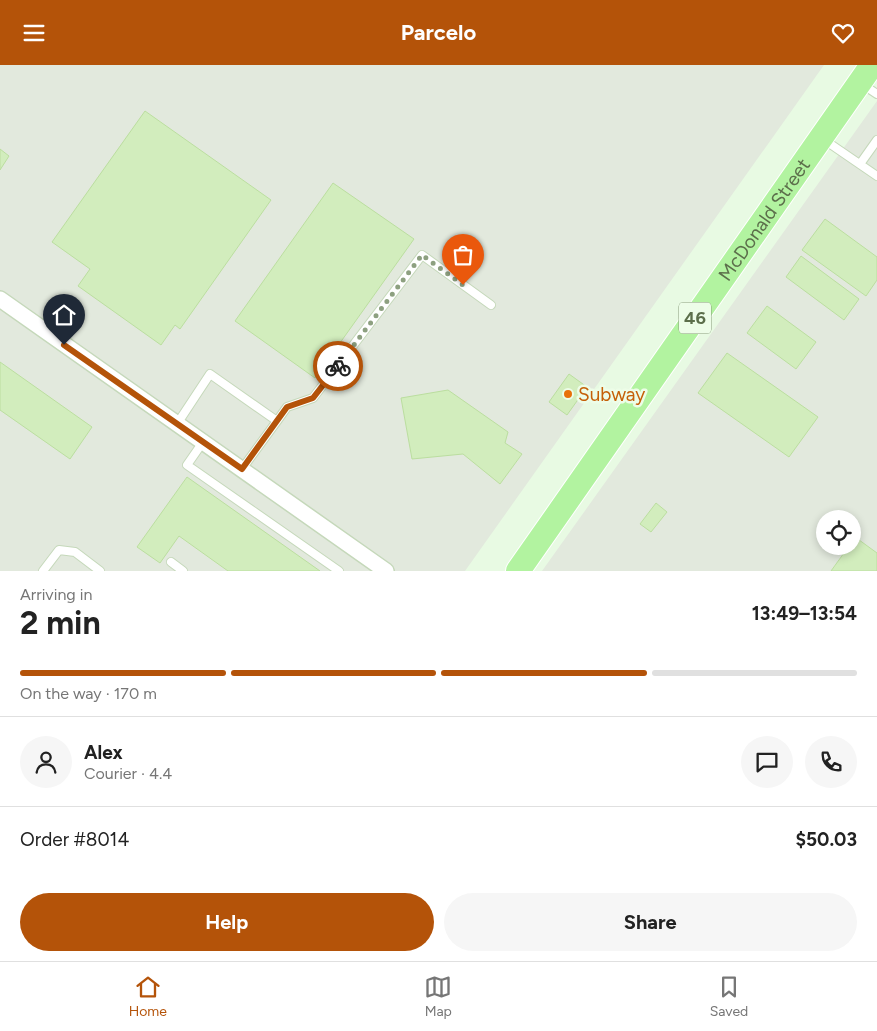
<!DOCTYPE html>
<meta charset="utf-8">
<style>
:root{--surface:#fff;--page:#f6f6f6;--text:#222;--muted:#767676;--line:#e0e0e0;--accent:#b45309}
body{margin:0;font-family:Figtree,sans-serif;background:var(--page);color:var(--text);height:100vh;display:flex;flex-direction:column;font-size:19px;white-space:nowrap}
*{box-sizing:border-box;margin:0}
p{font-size:16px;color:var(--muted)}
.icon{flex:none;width:28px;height:28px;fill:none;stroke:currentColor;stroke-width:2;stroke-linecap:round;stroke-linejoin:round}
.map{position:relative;height:506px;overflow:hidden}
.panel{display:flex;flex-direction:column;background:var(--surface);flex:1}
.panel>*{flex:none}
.tools{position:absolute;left:816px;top:445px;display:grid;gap:10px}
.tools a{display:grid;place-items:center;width:45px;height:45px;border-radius:50%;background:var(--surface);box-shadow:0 2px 8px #0003;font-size:25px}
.pin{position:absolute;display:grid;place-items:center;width:42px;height:42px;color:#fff;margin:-51px -21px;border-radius:50% 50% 50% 0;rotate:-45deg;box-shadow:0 0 5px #0007}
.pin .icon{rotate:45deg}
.courier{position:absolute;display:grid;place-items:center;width:50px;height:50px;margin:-25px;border:4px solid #b45309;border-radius:50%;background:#fff;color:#222;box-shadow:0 1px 6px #0007}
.headline em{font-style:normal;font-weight:700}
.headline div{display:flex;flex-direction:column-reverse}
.headline{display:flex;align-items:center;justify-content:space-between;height:85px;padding:0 20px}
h1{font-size:32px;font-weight:700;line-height:38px}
.bar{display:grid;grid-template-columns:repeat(4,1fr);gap:8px 5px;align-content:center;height:60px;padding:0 20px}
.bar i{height:6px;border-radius:4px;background:var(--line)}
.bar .selected{background:var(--accent)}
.bar p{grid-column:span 4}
.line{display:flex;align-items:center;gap:12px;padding:0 20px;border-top:1px solid var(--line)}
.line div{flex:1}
.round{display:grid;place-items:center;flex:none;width:52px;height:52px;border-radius:26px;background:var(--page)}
.button{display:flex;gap:10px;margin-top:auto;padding:10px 20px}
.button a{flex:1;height:58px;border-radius:30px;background:var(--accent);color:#fff;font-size:20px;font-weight:700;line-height:58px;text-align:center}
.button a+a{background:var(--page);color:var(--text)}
header{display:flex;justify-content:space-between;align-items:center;height:65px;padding:0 20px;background:var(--accent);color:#fff;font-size:22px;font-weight:700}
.menu{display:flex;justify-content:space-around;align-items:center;height:70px;border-top:1px solid var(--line);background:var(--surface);font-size:14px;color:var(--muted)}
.menu a{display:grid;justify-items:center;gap:2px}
.menu .selected{color:var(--accent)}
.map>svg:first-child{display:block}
</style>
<header><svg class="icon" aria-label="menu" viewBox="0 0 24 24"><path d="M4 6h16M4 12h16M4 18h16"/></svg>Parcelo<svg class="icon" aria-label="heart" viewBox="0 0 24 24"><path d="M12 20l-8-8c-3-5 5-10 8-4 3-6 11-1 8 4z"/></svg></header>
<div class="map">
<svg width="877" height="506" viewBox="0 0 877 506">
<rect width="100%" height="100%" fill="#e8fae3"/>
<path fill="#e2e9dd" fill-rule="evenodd" d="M0,0h824l-359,506h-465z
M877,36v470h-335zM825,454h27v27h-27z"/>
<path fill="#d2edbd" stroke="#bbde9f" d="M145,46l126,89 -91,129 -5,-4 -14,20 -83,-59 12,-17 -38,-27z
M0,84l9,7 -9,14z
M333,118l81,56 -99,139 -80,-57z
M825,154l52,38v23l-11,16 -64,-46z
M801,191l58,43 -15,21 -58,-43z
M767,241l49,36 -20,27 -49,-36z
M727,288l91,64 -29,40 -91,-64z
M0,297l92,65 -22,32 -70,-49z
M569,309l18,13 -20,28 -18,-13z
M448,325l60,42 -3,11 17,11 -22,30 -37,-30 -51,5 -11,-61z
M187,412l133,94h-92l-49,-35 -19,27 -23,-16z
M656,438l11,9 -16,20 -11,-8z
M855,472l22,16v18h-46l18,-25h3v-5z"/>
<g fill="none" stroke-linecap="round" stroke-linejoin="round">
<g stroke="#c5d8ba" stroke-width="10">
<path id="service" d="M862,19l15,10
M823,74l54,37
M860,99l17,-24
M277,356l10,-14 26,-9 109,-143 69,50
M177,359l33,-50 67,47 -35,48
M203,377l-16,23 152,106
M171,497l12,9
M43,506l16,-21 16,2 25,19"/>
</g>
<g stroke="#c5d8ba" stroke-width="18">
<path id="minor" d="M0,234l386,272"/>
</g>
<g stroke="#fff" stroke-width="26">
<g id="primary">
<path id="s1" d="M518,506l354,-506"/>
</g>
</g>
<use href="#service" stroke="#fff" stroke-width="8"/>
<use href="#minor" stroke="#fff" stroke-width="15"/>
<use href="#primary" stroke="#b2f3a0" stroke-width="24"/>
</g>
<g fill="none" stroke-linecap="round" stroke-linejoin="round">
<path stroke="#8da080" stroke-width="5" stroke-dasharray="0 9" d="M338,301l84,-111 41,30"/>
<path stroke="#b45309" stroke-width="6" d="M64,280l178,124 45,-62 26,-9 25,-32"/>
</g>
<circle fill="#e8710a" stroke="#edfde8" stroke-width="2" cx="568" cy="329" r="5"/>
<g text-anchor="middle" stroke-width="5" stroke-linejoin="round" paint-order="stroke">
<rect fill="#edfde8" stroke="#889a7a" stroke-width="1" x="679" y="237.5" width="32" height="31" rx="4"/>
<g font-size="18" font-weight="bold" fill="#5c6f4b">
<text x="695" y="259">46</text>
</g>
<g font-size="19" fill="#5c6f4b" stroke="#edfde8">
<text dy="7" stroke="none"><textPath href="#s1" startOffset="429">McDonald Street</textPath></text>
</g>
<g font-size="19" fill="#c56008" stroke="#edfde8" text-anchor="start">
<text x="578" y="336">Subway</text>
</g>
</g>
</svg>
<div class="tools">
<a><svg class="icon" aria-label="locate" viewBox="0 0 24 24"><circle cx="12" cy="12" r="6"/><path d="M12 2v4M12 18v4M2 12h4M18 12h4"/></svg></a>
</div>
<div class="pin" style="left:463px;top:220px;background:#ea580c"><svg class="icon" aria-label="bag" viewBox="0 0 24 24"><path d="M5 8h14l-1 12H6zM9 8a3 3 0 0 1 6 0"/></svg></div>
<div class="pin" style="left:64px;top:280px;background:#1f2937"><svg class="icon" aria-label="home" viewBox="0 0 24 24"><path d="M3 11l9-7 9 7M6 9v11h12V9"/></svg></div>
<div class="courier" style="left:338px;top:301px"><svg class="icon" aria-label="bike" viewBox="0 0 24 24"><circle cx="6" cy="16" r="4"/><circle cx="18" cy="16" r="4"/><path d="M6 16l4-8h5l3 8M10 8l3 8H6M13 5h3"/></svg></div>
</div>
<section class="panel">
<div class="headline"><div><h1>2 min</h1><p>Arriving in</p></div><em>13:49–13:54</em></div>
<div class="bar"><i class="selected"></i><i class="selected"></i><i class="selected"></i><i></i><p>On the way · 170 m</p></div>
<div class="line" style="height:90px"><a class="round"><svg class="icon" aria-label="person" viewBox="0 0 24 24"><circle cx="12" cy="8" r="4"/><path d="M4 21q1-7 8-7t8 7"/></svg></a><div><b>Alex</b><p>Courier · 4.4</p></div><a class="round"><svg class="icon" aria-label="chat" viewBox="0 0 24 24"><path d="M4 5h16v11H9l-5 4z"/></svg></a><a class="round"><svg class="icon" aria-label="phone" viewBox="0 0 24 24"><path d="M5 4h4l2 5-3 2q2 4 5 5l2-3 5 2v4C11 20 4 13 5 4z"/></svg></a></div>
<div class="line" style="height:65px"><div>Order #8014</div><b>$50.03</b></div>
<div class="button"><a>Help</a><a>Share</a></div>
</section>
<nav class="menu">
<a class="selected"><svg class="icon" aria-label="home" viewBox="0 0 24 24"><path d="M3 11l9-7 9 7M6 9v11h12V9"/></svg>Home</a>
<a><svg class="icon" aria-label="map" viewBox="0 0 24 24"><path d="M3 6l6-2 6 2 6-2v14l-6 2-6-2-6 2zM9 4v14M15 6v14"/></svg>Map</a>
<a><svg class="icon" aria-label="saved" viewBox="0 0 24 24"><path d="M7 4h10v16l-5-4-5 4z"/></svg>Saved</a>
</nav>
